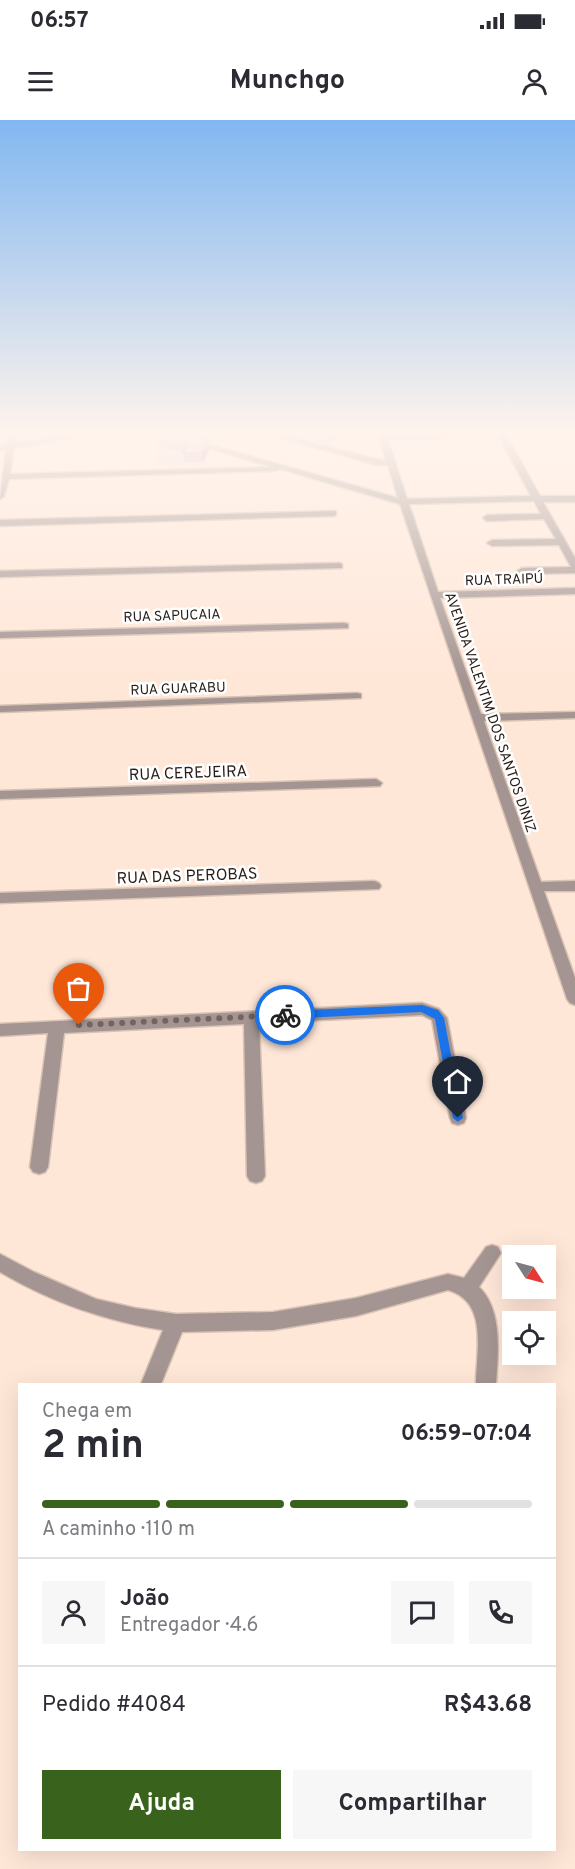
<!DOCTYPE html>
<html lang="pt">
<meta charset="utf-8">
<style>
:root{--surface:#fff;--page:#f7f7f7;--text:#2b2b33;--muted:#7c7c81;--line:#e1e1e2;--accent:#39621d}
body{margin:0;font-family:Overpass,sans-serif;background:var(--page);color:var(--text);height:100vh;display:flex;flex-direction:column;font-size:22px;white-space:nowrap}
*{box-sizing:border-box;margin:0}
p{font-size:20px;color:var(--muted)}
.icon{flex:none;width:33px;height:33px;fill:none;stroke:currentColor;stroke-width:2;stroke-linecap:round;stroke-linejoin:round}
.map{position:relative;flex:1;overflow:hidden}
.panel{position:absolute;left:18px;top:1263px;width:538px;height:468px;display:flex;flex-direction:column;background:var(--surface);border-radius:0px;box-shadow:0 6px 24px #0002}
.panel>*{flex:none}
.needle{width:39px;rotate:126deg}
.controls{position:absolute;left:502px;top:1125px;display:grid;gap:12px}
.controls a{display:grid;place-items:center;width:54px;height:54px;border-radius:0px;background:var(--surface);box-shadow:0 6px 24px #0002;font-size:30px}
.pin{position:absolute;display:grid;place-items:center;width:51px;height:51px;color:#fff;margin:-62px -26px;border-radius:50% 50% 50% 0;rotate:-45deg;box-shadow:0 0 6px #0007}
.pin .icon{rotate:45deg}
.courier{position:absolute;display:grid;place-items:center;width:60px;height:60px;margin:-30px;border:4px solid #1a73e8;border-radius:50%;background:#fff;color:#222;box-shadow:0 2px 8px #0007}
.summary em{font-style:normal;font-weight:700}
.summary div{display:flex;flex-direction:column-reverse}
.summary{display:flex;align-items:center;justify-content:space-between;height:102px;padding:0 24px}
h1{font-size:39px;font-weight:700;line-height:45px}
.bar{display:grid;grid-template-columns:repeat(4,1fr);gap:9px 6px;align-content:center;height:72px;padding:0 24px}
.bar i{height:8px;border-radius:4px;background:var(--line)}
.bar .current{background:var(--accent)}
.bar p{grid-column:span 4}
.line{display:flex;align-items:center;gap:15px;padding:0 24px;border-top:2px solid var(--line)}
.line div{flex:1}
.round{display:grid;place-items:center;flex:none;width:63px;height:63px;border-radius:0px;background:var(--page)}
.action{display:flex;gap:12px;margin-top:auto;padding:12px 24px}
.action a{flex:1;height:69px;border-radius:0px;background:var(--accent);color:#fff;font-size:24px;font-weight:700;line-height:69px;text-align:center}
.action a+a{background:var(--page);color:var(--text)}
.status{display:flex;justify-content:space-between;align-items:center;height:42px;padding:0 30px;background:var(--surface);direction:ltr}
.status svg{height:16px;fill:currentColor}
header{display:flex;justify-content:space-between;align-items:center;height:78px;padding:0 24px;background:var(--surface);font-size:27px;font-weight:700}
.map>svg:first-child{display:block}
</style>
<div class="status"><b>06:57</b><svg viewBox="0 0 49 12"><path d="M0 12V9h3v3zM5 12V6h3v6zM10 12V3h3v9zM15 12V0h3v12zM26 1h20v11H26zM47 4h2v5h-2z"/></svg></div>
<header><svg class="icon" aria-label="menu" viewBox="0 0 24 24"><path d="M4 6h16M4 12h16M4 18h16"/></svg>Munchgo<svg class="icon" aria-label="person" viewBox="0 0 24 24"><circle cx="12" cy="8" r="4"/><path d="M4 21q1-7 8-7t8 7"/></svg></header>
<div class="map">
<svg width="575" height="1749" viewBox="0 0 575 1749">
<rect width="100%" height="100%" fill="#ffe7d8"/>
<path fill="#f3dbe5" d="M156,315h4l51,13 -8,17 -47,1z"/>
<g fill="none" stroke-linecap="round" stroke-linejoin="round">
<g stroke="#d8c3b5" stroke-width="3">
<path id="minor" d="M68,315h18l-72,13 -4,26 261,-7 -106,-32h12l221,63 -10,-33h-12l-105,-30h12l103,26 -8,-26h95l-4,2 -81,3 19,59 124,-3 -33,-61h8l34,61h35v6h-32l32,56v15l-53,1 -5,-3 5,-3 49,-1 -12,-22 -67,1 -5,-3 5,-3 64,-1 -12,-20 -57,2 -4,-3 4,-3 54,-1 -7,-13 -125,3 29,88 137,-4v6l-135,4 41,116 94,-2v6l-91,3 57,161 34,-1v10h-31l31,87v27l-5,-2 -3,-4 -167,-495 -120,-35 -4,2 -267,8 -5,17 -4,3 6,-49h-6v-4l7,-2 2,-6 4,-2 4,2 -1,5z
M336,391v4l-3,1 -333,10v-6z
M339,443l3,1v4l-342,9v-6z
M344,503l4,1v4l-348,10v-6z
M357,573l4,1v4l-361,14v-6z
M376,659l6,4 -2,3 -380,13v-8z
M374,761l5,2 2,3 -2,3 -379,14v-10z
M422,883l17,6 8,9 19,100 -2,5 -6,2 -6,-2 -2,-5 -18,-98 -10,-5 -163,8 6,153 -3,5 -6,2 -6,-2 -3,-5 -3,-152 -180,9 -16,134 -3,5 -6,2 -6,-2 -3,-5 18,-134 -48,3v-12z
M492,1125l6,2 3,6 -22,34c24,23 19,67 17,97h-20c0,-32 13,-82 -28,-94l-92,26 -83,14 -91,2 -21,52h-20l22,-54c-58,-9 -112,-28 -163,-58v-18l34,18 62,27 39,9 41,6 97,-2 83,-14 92,-24 16,4 22,-31z"/>
</g>
<use href="#minor" fill="#a49592" fill-rule="evenodd"/>
</g>
<path fill="#c2a3d5" d="M159,315h57l-4,8 -4,-1 1,8 -6,12h-19v-10l-25,-6z
M236,315h14l-4,2z
M294,315h48l-15,9z"/>
<path fill="#9e84ae" d="M212,315h4l-4,8z
M327,315h15l-15,9z
M208,321l1,9 -6,12 -1,-9z"/>
<path fill="#e2bdf8" stroke="#9e84ae" stroke-width="1.5" d="M159,315h28l21,6 -6,12h-19l5,-9 -30,-8z"/>
<linearGradient id="sky" x2="0" y2="1"><stop stop-color="#82b7f1"/><stop offset="0.56" stop-color="#fff4ed"/><stop offset="1" stop-color="#fff4ed" stop-opacity="0"/></linearGradient>
<rect width="575" height="560" fill="url(#sky)"/>
<path fill="#1a73e8" d="M422,885l16,5 6,8 19,100 -5,4 -5,-4 -18,-99 -14,-7 -136,7 -5,-4 5,-4z"/>
<g fill="none" stroke-linecap="round" stroke-linejoin="round">
<path stroke="#74645b" stroke-width="6" stroke-dasharray="0 10.8" d="M79,905l206,-10"/>
</g>
<g text-anchor="middle" stroke-width="5" stroke-linejoin="round" paint-order="stroke">
<g font-size="14" fill="#291e17" stroke="#fff">
<text transform="translate(504 459) rotate(-2)" y="5">RUA TRAIPÚ</text>
<text transform="translate(172 495) rotate(-2)" y="5">RUA SAPUCAIA</text>
<text transform="translate(178 568) rotate(-2)" y="5">RUA GUARABU</text>
<text transform="translate(491 592) rotate(71)" y="5">AVENIDA VALENTIM DOS SANTOS DINIZ</text>
</g>
<g font-size="16" fill="#291e17" stroke="#fff">
<text transform="translate(188 652) rotate(-2)" y="6">RUA CEREJEIRA</text>
<text transform="translate(187 755) rotate(-2)" y="6">RUA DAS PEROBAS</text>
</g>
</g>
</svg>
<div class="controls">
<a><svg class="needle" viewBox="-14 -14 28 28"><path d="M0-13l5 13h-10z" fill="#e53935"/><path d="M0 13l5-13h-10z" fill="#7c7c81"/></svg></a>
<a><svg class="icon" aria-label="locate" viewBox="0 0 24 24"><circle cx="12" cy="12" r="6"/><path d="M12 2v4M12 18v4M2 12h4M18 12h4"/></svg></a>
</div>
<div class="pin" style="left:79px;top:905px;background:#ea580c"><svg class="icon" aria-label="bag" viewBox="0 0 24 24"><path d="M5 8h14l-1 12H6zM9 8a3 3 0 0 1 6 0"/></svg></div>
<div class="pin" style="left:458px;top:998px;background:#1f2937"><svg class="icon" aria-label="home" viewBox="0 0 24 24"><path d="M3 11l9-7 9 7M6 9v11h12V9"/></svg></div>
<div class="courier" style="left:285px;top:895px"><svg class="icon" aria-label="bike" viewBox="0 0 24 24"><circle cx="6" cy="16" r="4"/><circle cx="18" cy="16" r="4"/><path d="M6 16l4-8h5l3 8M10 8l3 8H6M13 5h3"/></svg></div>
<section class="panel">
<div class="summary"><div><h1>2 min</h1><p>Chega em</p></div><em>06:59–07:04</em></div>
<div class="bar"><i class="current"></i><i class="current"></i><i class="current"></i><i></i><p>A caminho · 110 m</p></div>
<div class="line" style="height:108px"><a class="round"><svg class="icon" aria-label="person" viewBox="0 0 24 24"><circle cx="12" cy="8" r="4"/><path d="M4 21q1-7 8-7t8 7"/></svg></a><div><b>João</b><p>Entregador · 4.6</p></div><a class="round"><svg class="icon" aria-label="chat" viewBox="0 0 24 24"><path d="M4 5h16v11H9l-5 4z"/></svg></a><a class="round"><svg class="icon" aria-label="phone" viewBox="0 0 24 24"><path d="M5 4h4l2 5-3 2q2 4 5 5l2-3 5 2v4C11 20 4 13 5 4z"/></svg></a></div>
<div class="line" style="height:78px"><div>Pedido #4084</div><b>R$43.68</b></div>
<div class="action"><a>Ajuda</a><a>Compartilhar</a></div>
</section>
</div>
